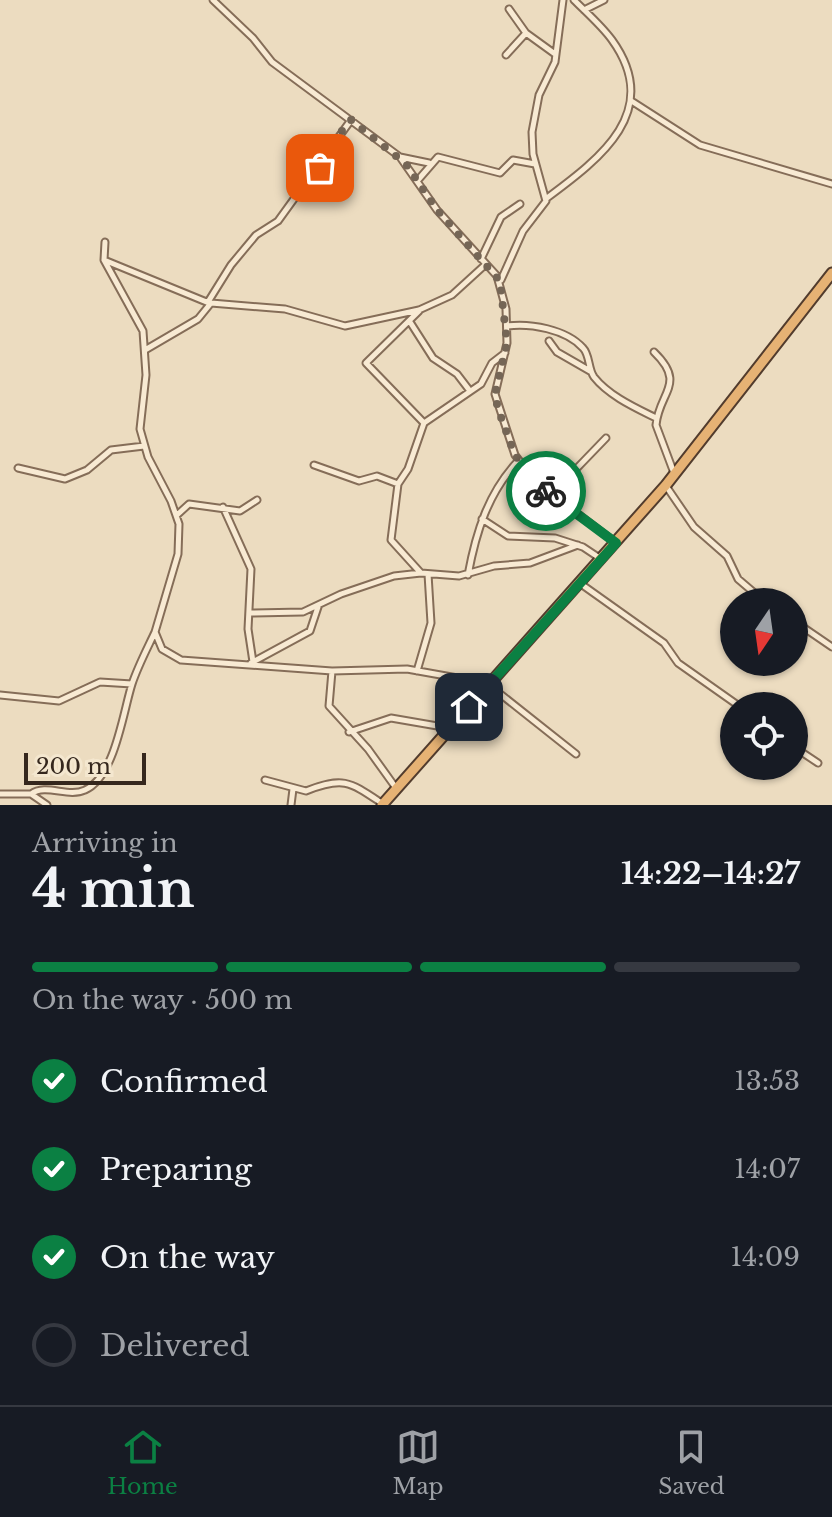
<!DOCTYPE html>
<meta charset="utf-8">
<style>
:root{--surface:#171b24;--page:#242831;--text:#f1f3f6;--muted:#9ea1a6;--line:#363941;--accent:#0b8043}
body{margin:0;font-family:"Libre Baskerville",serif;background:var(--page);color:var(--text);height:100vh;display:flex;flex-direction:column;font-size:30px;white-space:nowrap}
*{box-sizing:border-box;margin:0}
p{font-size:26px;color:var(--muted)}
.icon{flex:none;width:44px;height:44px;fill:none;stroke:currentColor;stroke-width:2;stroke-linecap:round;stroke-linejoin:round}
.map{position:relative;height:805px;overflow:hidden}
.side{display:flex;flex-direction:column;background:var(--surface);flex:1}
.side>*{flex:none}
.needle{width:52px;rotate:193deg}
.buttons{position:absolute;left:720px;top:588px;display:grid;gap:16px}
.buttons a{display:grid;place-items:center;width:88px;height:88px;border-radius:50%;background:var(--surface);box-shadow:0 2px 6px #0004;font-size:40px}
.scale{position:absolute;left:24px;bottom:20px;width:122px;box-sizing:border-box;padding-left:8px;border:4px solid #35271d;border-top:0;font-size:22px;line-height:28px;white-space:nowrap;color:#35271d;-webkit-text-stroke:6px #f4e7cf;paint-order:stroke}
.pin{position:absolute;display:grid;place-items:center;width:68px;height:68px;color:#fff;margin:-34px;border-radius:16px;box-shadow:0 4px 12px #0006}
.courier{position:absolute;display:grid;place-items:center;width:80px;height:80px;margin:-40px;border:6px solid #0b8043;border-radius:50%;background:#fff;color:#222;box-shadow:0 2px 10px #0007}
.summary em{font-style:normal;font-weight:700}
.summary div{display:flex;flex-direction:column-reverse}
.summary{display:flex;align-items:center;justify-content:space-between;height:136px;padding:0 32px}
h1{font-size:52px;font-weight:700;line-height:60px}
.bar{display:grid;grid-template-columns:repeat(4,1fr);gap:12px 8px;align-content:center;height:96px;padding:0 32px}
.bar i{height:10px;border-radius:6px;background:var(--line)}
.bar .on{background:var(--accent)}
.bar p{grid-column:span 4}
ol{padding:0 32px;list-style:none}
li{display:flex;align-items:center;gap:24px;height:88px}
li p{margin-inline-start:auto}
li .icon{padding:8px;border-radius:50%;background:var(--accent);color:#fff;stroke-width:4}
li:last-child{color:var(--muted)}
li i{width:44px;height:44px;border:4px solid var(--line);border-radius:50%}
.dock{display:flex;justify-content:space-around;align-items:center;height:112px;border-top:2px solid var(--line);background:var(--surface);font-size:22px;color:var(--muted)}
.dock a{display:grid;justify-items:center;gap:4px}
.dock .on{color:var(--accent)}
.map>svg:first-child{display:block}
</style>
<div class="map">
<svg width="832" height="805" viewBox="0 0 832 805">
<rect width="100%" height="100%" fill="#ecdcc0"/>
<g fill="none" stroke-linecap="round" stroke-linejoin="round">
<g stroke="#856d58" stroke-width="9">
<path id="minor" d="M213,0l40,38 19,24 128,95 37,53 60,66 9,33 1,34 -12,51 20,61 20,26 81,62
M509,9l17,24 29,21
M584,10l20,-10
M506,55l20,-22
M633,102l67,43 132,39
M400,157l29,6
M418,180l20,-23 62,16 13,-13 22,4
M547,198c54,-40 116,-87 65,-158 -10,-14 -25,-27 -38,-40
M105,242l-1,18 105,43
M481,259l20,-42 19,-13
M104,260l39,71 3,44 -6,54 8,28 23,44 8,23 -1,30 -23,78 7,17 19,11 151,11 75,-2 56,10 26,6 87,69
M501,280l22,-49 23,-30 -13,-47 -1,-22 7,-37 16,-33 8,-62
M208,302l23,-37 25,-30 22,-14 73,-101
M419,311l-53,52 58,60
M410,322l23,36 24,16 13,17
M507,326c23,-3 59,3 76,22 7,7 5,21 11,29 15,19 42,31 62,41
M549,341l8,11 33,19
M145,350l53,-31 13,-16 74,6 60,17 74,-16 33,-15 34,-31
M654,352c33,32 5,40 2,73l18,48
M314,465l45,16 18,-5 21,8
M18,468l47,11 22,-9 24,-20 33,-4
M666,486l28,41 33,29 11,23 27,23
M551,495l55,-57
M223,507l28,62 -3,60 5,33
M177,515l12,-11 51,7 17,-11
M482,519l26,17 47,2 28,9 18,12
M420,572l-29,-32 7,-56 10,-15 16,-46 57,-39 11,-21 13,-10
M468,575c8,-43 20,-82 50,-114
M581,584l83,59 14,20 61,43
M250,613l53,-1 38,-18 53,-18 27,-3 38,3 35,-10 36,-3 48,-18
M794,621l38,26
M251,663l59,-32 8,-24
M332,671l-3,35 39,43 28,39
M417,671l14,-48 -3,-49
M0,695l59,6 41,-19 32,2
M349,732l42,-14 58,10
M794,747l24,16
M265,780l41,11c38,-15 44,-9 77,13
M0,794h31l16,11
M31,794c15,-11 37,4 54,-4 30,-13 38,-78 47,-106 6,-18 15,-35 23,-52
M291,805l2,-16"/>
</g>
<g stroke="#523c2d" stroke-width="13">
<path id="trunk" d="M382,805l284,-320 166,-212"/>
</g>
<use href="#minor" stroke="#f8ead3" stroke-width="5"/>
<use href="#trunk" stroke="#e6b274" stroke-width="9"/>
</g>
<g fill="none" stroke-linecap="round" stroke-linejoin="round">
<path stroke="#756656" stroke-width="8" stroke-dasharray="0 14.4" d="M320,168l13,-26 18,-22 55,44 31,46 63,71 7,62 -12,51 3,15 17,46 12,18 19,18"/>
<path stroke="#0b8043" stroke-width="10" d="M469,707l147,-164 -70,-52"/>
</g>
</svg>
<div class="buttons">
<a><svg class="needle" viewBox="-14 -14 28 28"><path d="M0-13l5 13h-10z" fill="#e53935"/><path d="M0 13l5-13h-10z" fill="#9ea1a6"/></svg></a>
<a><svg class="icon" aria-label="locate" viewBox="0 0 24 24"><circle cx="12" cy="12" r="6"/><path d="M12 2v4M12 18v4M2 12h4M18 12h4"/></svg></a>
</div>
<div class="scale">200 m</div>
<div class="pin" style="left:320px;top:168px;background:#ea580c"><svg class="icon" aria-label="bag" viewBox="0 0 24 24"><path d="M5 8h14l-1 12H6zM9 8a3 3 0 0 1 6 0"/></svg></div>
<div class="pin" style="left:469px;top:707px;background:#1f2937"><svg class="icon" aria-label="home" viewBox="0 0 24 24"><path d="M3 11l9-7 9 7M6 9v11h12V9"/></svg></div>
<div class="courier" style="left:546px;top:491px"><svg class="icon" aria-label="bike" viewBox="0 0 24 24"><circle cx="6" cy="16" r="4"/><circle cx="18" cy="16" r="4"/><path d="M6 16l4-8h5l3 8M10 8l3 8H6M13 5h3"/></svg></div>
</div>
<section class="side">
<div class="summary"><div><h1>4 min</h1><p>Arriving in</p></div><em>14:22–14:27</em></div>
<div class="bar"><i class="on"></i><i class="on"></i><i class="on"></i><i></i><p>On the way · 500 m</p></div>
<ol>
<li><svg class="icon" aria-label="check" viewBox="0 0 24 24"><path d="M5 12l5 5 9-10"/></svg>Confirmed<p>13:53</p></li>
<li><svg class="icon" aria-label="check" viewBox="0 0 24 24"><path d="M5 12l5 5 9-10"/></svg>Preparing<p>14:07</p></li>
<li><svg class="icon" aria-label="check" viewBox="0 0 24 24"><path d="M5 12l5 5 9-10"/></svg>On the way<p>14:09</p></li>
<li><i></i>Delivered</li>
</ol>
</section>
<nav class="dock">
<a class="on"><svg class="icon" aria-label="home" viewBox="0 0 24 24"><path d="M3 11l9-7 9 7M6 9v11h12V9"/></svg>Home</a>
<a><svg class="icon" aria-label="map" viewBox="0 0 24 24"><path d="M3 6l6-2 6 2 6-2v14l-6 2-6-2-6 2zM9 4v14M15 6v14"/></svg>Map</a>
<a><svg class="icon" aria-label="saved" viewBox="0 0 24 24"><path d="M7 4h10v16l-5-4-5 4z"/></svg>Saved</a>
</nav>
